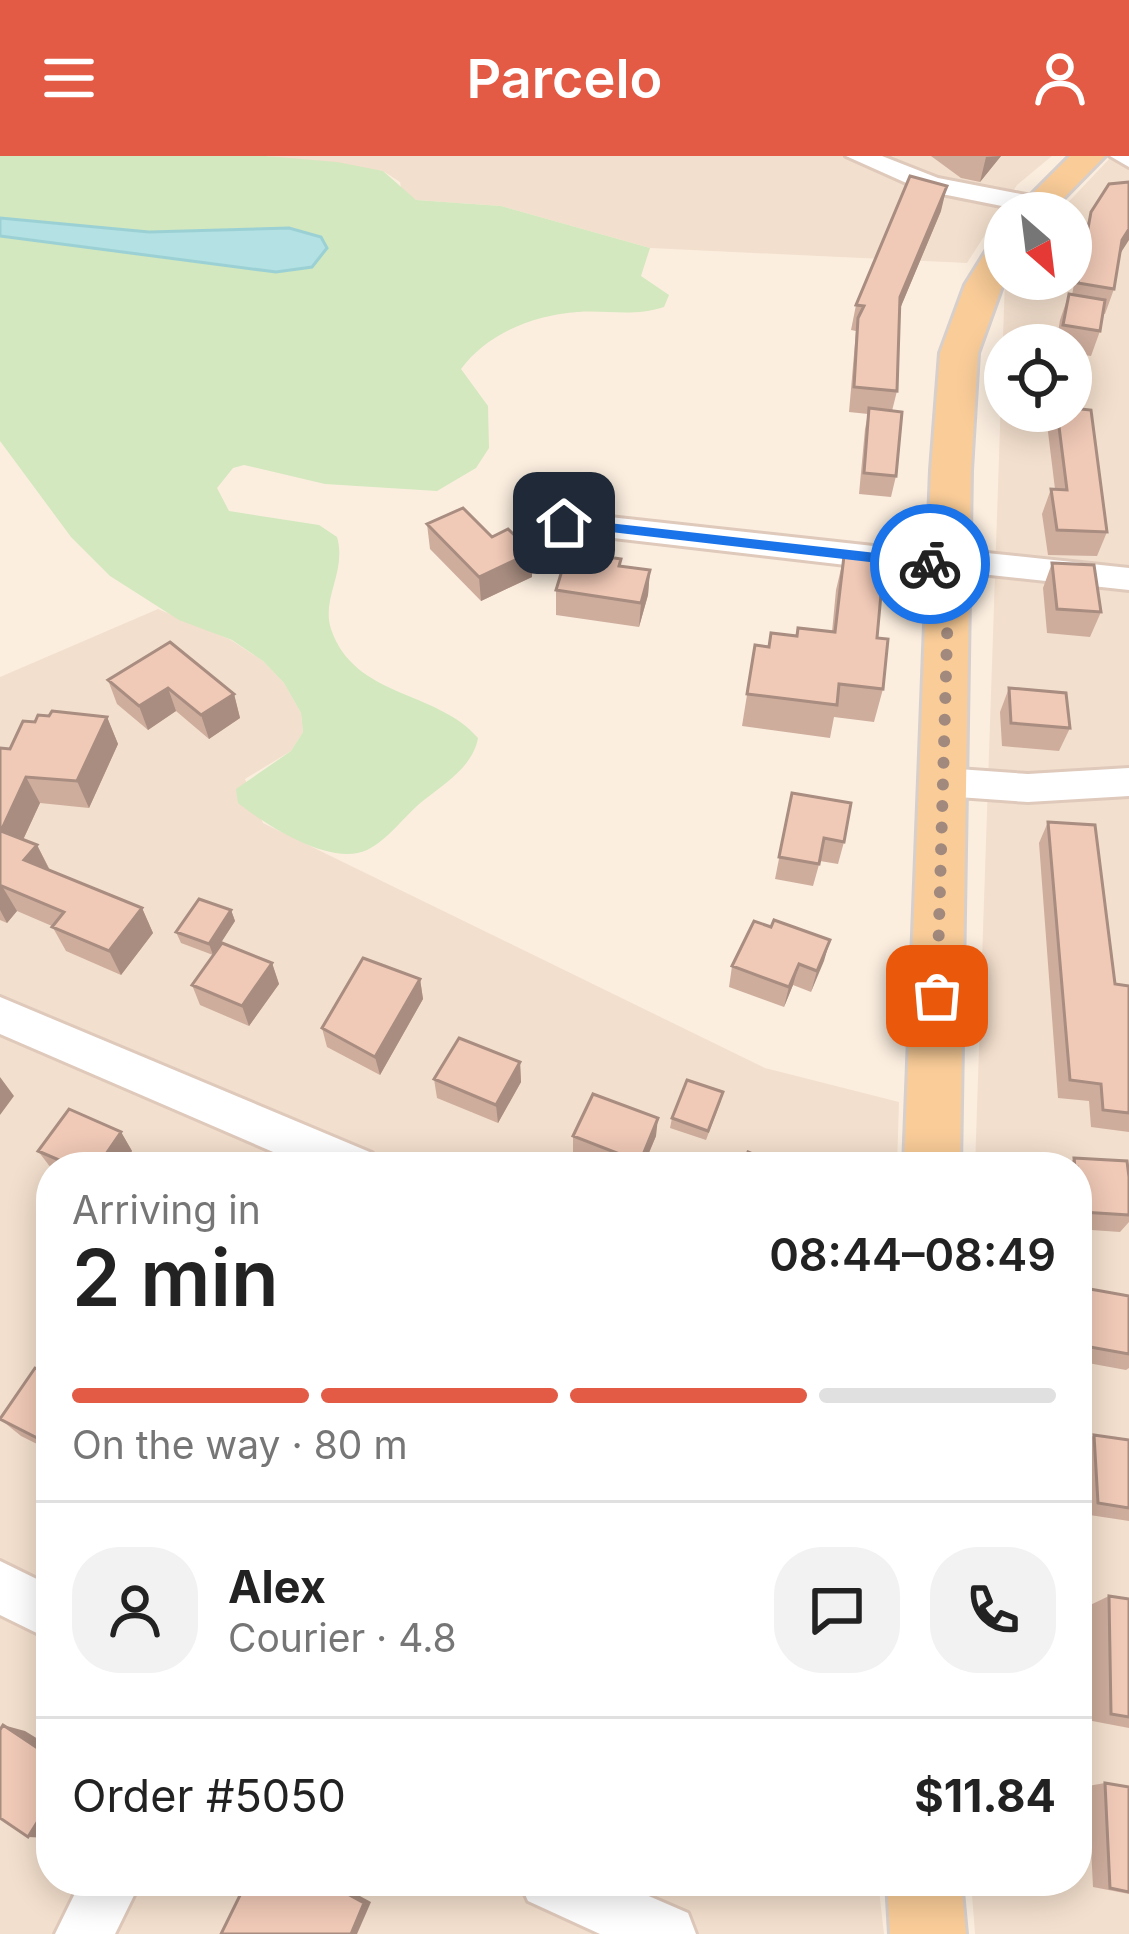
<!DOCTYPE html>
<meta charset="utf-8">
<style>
:root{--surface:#fff;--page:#f2f2f2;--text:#222;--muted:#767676;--line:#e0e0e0;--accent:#e35b45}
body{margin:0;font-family:Inter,sans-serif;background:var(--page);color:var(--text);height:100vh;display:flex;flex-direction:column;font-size:45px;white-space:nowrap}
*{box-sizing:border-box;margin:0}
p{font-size:39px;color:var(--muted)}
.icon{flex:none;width:66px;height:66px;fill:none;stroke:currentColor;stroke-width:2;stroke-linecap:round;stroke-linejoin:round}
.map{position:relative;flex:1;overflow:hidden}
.panel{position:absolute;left:36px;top:996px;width:1056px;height:744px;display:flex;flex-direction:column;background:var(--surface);border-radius:48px;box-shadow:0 6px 30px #0003}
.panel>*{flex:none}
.needle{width:78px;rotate:152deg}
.controls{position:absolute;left:984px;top:36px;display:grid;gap:24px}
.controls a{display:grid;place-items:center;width:108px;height:108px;border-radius:50%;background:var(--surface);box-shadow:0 6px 30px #0003;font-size:60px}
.pin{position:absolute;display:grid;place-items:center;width:102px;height:102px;color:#fff;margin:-51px;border-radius:24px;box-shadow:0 6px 18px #0006}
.courier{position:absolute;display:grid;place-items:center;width:120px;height:120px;margin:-60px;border:9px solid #1a73e8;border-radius:50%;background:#fff;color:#222;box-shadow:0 3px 15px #0007}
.summary em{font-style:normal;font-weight:600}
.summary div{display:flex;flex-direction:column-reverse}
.summary{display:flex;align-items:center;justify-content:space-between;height:204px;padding:0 36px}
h1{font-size:78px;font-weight:600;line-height:90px}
.bar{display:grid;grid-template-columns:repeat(4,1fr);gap:18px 12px;align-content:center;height:144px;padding:0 36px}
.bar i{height:15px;border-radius:9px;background:var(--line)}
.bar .current{background:var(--accent)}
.bar p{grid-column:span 4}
.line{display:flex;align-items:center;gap:30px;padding:0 36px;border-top:3px solid var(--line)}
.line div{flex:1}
.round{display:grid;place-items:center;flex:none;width:126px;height:126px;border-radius:48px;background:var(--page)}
header{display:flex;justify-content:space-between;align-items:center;height:156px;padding:0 36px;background:var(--accent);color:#fff;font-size:54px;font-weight:600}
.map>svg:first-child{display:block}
</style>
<header><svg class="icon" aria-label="menu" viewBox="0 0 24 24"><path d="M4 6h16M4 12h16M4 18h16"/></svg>Parcelo<svg class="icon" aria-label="person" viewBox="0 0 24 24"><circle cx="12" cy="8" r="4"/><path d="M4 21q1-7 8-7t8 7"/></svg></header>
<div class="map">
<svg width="1129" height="1778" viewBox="0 0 1129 1778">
<rect width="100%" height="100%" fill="#fbeedf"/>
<path fill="#f3dfcd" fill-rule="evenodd" d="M265,0h787l-35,29 -50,78 -317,-15 -149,-42 -85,-6 -14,-7 -2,-11 -17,-11z
M1112,0h17v1778h-154l-4,-53h106v-714h-102l30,-888h66v-66h-13zM1005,189h66v66h-66z
M158,453l73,31 32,21 21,22 17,30 2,19 -12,19 -46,28 18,44 502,245 134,34 -2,65h-846v714h827l6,53h-884v-1257z"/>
<path fill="#d3e8be" d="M0,0h265l72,6 46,9 33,29 85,6 149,42 -9,28 28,19 -5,12c-31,10 -55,3 -86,5 -44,3 -90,21 -117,57l27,37 1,42 -13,20 -39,23 -112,-7 -81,-19 -11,3 -16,20 12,23 90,14 18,12c10,35 -16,61 -6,92 23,69 106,61 147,109 -5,28 -32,45 -54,62 -18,14 -37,41 -57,50 -37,17 -101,-25 -129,-47l-2,-14 55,-38 12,-19 -2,-19 -17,-30 -21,-22 -31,-21 -53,-20 -69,-44 -39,-39 -71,-96v-205l276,36 13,-44 -140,4 -149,-14z"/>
<path fill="#b4e1e3" stroke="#9bd1d5" stroke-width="3" d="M0,62l149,14 140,-4 32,9 6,11 -15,19 -36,5 -276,-36z"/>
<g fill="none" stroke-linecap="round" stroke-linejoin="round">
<g stroke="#dfc9bb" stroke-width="6">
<path id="minor" d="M846,0h36l56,22 98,19 13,8 -13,8 -114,-23z
M1110,0h19v11z
M564,356l373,41 12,-4 180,19v22l-167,-18 -13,5 -396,-46 -5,-8 5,-8z
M944,612l84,6 101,-6v28l-101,6 -84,-6 -13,-4 -6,-10 6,-10z
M0,841l372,156 6,14h-70l-308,-133z
M0,1405l51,25v54l-51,-25z
M81,1725h60l-26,53h-60z
M519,1725h95l74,32 8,21h-96l-72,-33z"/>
</g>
<g stroke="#d7cfcc" stroke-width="6">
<path id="major" d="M1070,0h35l-56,57h-36z
M1005,81v41l-27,75 -7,117 -11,697h-56l27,-697 9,-117 25,-68 28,-45z
M887,1725h74l5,53h-76z"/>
</g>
<use href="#minor" fill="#fff" fill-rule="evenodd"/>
<use href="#major" fill="#f9cc98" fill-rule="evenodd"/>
</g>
<path fill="#cead9d" d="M931,0h70l-21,26 -19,-4z
M941,55l-42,100 -2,80 -5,20 4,65 -5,21 -32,-3 6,-65 3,-15 -19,-2 7,-81 -5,-1 5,-25z
M1091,56l28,43 -5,34 -9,25h-3l-2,17 -9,25 -20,-3v-8h-15l4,-25 9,-26 3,1 11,-58z
M1055,255h16l36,121 -10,24 -49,-1 -6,-41 9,-25h4l-7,-57z
M427,368l65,13 40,15v25l-51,24 -51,-52z
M844,400l33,82 6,51 -9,33 -40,-5 -4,21 -88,-12 13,-81 14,2 27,-11 36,-4 4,-42z
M621,403v7l29,4 -2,25 -9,32 -83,-12v-25z
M1052,407l49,49 -11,25 -43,-4 -4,-45z
M108,524l126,14 6,24 -31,21 -33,-28 -28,19 -31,-26z
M1009,532l61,40 -11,23 -57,-5 -2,-34z
M107,561l11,27 -29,64 -49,-5 -17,37 14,5 13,25 92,38 11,25 -32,42 -55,-24 -14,-25 -35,-15 -10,12 -7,-3v-172l10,1 25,-27z
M792,637l52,49 -6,22 -18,-3 -7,25 -38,-7z
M1048,666l67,162 14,2v146l-38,-5 -2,-26 -31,-3 -19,-255z
M231,754l4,11 -22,34 -32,-12 -5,-11z
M771,771l59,13 -19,52 -18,-7 -9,22 -55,-20 3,-21z
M272,807l7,21 -30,42 -49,-21 -8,-20z
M420,823l3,20 -43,76 -53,-28 -5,-19z
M520,906l1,20 -23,41 -61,-25 -3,-19z
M721,945l-15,39 -36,-12 2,-10z
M121,976l11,19 -11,16 -70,1 -13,-17z
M573,980h83l-13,31h-37l-33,-13z
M1074,1002l55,19v45l-9,10 -43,-3v-62h-9z
M1090,1133l39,7v72l-3,2 -49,-9v-58z
M51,1219v76l-30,-15 -21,-17z
M1094,1279l35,5v81l-46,-7 -3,-67z
M1109,1440l20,3v129l-42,-8 -1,-113z
M1105,1627l24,4v107l-36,-7 -5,-101z"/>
<path fill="#a88d80" d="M1001,0l-21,26 6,-25z
M947,30l-6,25 -47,112 6,-26z
M1129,73v11l-16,25 9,-25z
M532,396v25l-51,24 -2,-24z
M650,414l-2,25 -9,32 2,-24z
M168,532l8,23 -28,19 -9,-24z
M234,538l6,24 -31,21 -8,-24z
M107,561l11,27 -29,64 -12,-27z
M26,621l14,26 -25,54 -14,-26z
M37,689l13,26 -26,-11z
M2,730l15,25 -10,12 -7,-13v-21z
M142,752l11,25 -32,42 -12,-24z
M231,754l4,11 -22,34 -4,-11z
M830,784l-6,21 -13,31 6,-21z
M272,807l7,21 -30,42 -7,-20z
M799,808l-6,21 -9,22 5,-20z
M420,823l3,20 -43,76 -5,-18z
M520,906l1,20 -23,41 -2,-18z
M0,921l14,19 -14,19z
M658,962l-2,18 -13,31h-4z
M121,976l11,19 -11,16h-24z
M3,1569l22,6 26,16v10z
M51,1644l-1,38 -22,-1z
M299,1725h10l16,8 -9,1z
M324,1725h8l39,21 -14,32h-6z"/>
<path fill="#f0c9b7" stroke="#a88d80" stroke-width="3" d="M910,20l37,10 -47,111 -3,94 -43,-4 4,-69 6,-12 -8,-1z
M1129,26v47l-7,11 -8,49 -36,-6 13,-71 18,-28z
M1069,138l36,6 -5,31 -37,-6z
M869,252l33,4 -6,64 -32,-3z
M1071,252l20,2 16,122 -50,-2 -6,-41 16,1 -10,-79h14z
M463,352l29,29 16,-8 24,23 -53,25 -52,-53z
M568,395l53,8 -2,7 31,4 -9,33 -85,-13z
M844,400l40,5 -7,77 11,1 -5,50 -44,-5 -2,21 -90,-11 8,-49 14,2 2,-14 26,3 1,-8 37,4z
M1052,407l42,2 7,47 -44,-3z
M170,486l64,52 -33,21 -33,-27 -29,18 -31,-26z
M1009,532l57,5 4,35 -59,-5z
M52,555l55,6 -30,64 -51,-4 -25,54 36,14 -13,15 118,48 -33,43 -57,-24 12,-15 -62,-26 -2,3v-141l10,1 13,-28 12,1 3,-7 11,1z
M792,637l59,10 -7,39 -20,-4 -5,26 -40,-7z
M1048,666l47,3 20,159 14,2v127l-26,-3 -2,-26 -31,-4z
M199,743l32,11 -22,34 -33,-12z
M774,764l56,20 -13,31 -18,-7 -10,23 -57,-21 22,-45 17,6z
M222,787l50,20 -30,43 -50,-21z
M363,802l57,21 -45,78 -53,-29z
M459,882l61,24 -24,43 -62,-26z
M687,924l36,12 -15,39 -36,-13z
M593,938l65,24 -18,44 -67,-26z
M69,953l52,23 -24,35h-22l-37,-16z
M748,996l35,15h-42z
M187,1001l20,10h-26z
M1074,1002l53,3 2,16v38l-47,-3 -5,-45h-2z
M1090,1133l39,7v58l-39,-7z
M35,1212l16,7v70l-51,-26z
M1094,1279l35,5v68l-31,-5z
M1109,1440l20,3v118l-18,-3z
M3,1569l48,32v43l-23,37 -28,-19v-88z
M1105,1627l24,4v105l-19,-4z
M247,1725h52l17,9 5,-9h3l40,22 -13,31h-130z"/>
<path fill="#1a73e8" d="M564,362l366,41 7,5 -7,5 -371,-43 -2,-3z"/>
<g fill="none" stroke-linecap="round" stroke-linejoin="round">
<path stroke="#a1897d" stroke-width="12" stroke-dasharray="0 21.6" d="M930,408l19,2 -12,430"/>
</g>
</svg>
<div class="controls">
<a><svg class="needle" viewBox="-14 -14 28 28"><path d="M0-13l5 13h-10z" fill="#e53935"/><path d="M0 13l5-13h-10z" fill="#767676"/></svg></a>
<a><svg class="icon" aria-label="locate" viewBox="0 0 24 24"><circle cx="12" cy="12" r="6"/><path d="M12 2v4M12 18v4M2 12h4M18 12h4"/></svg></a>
</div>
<div class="pin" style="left:937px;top:840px;background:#ea580c"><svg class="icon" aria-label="bag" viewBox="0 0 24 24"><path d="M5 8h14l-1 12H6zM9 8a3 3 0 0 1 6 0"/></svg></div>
<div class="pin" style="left:564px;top:367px;background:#1f2937"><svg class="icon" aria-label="home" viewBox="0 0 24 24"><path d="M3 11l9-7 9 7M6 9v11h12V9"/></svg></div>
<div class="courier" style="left:930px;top:408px"><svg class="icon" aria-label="bike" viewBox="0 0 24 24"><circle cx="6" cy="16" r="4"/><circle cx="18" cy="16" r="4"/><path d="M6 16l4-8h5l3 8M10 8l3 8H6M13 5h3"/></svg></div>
<section class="panel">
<div class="summary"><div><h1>2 min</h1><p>Arriving in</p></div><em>08:44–08:49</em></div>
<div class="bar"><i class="current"></i><i class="current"></i><i class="current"></i><i></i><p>On the way · 80 m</p></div>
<div class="line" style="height:216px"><a class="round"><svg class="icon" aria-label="person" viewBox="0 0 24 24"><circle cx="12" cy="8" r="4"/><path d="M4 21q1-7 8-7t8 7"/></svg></a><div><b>Alex</b><p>Courier · 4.8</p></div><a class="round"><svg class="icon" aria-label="chat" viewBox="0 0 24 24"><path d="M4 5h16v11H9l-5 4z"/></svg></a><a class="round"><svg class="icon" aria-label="phone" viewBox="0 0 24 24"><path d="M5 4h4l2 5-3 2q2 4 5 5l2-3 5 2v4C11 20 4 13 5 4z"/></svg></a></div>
<div class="line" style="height:156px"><div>Order #5050</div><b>$11.84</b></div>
</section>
</div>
